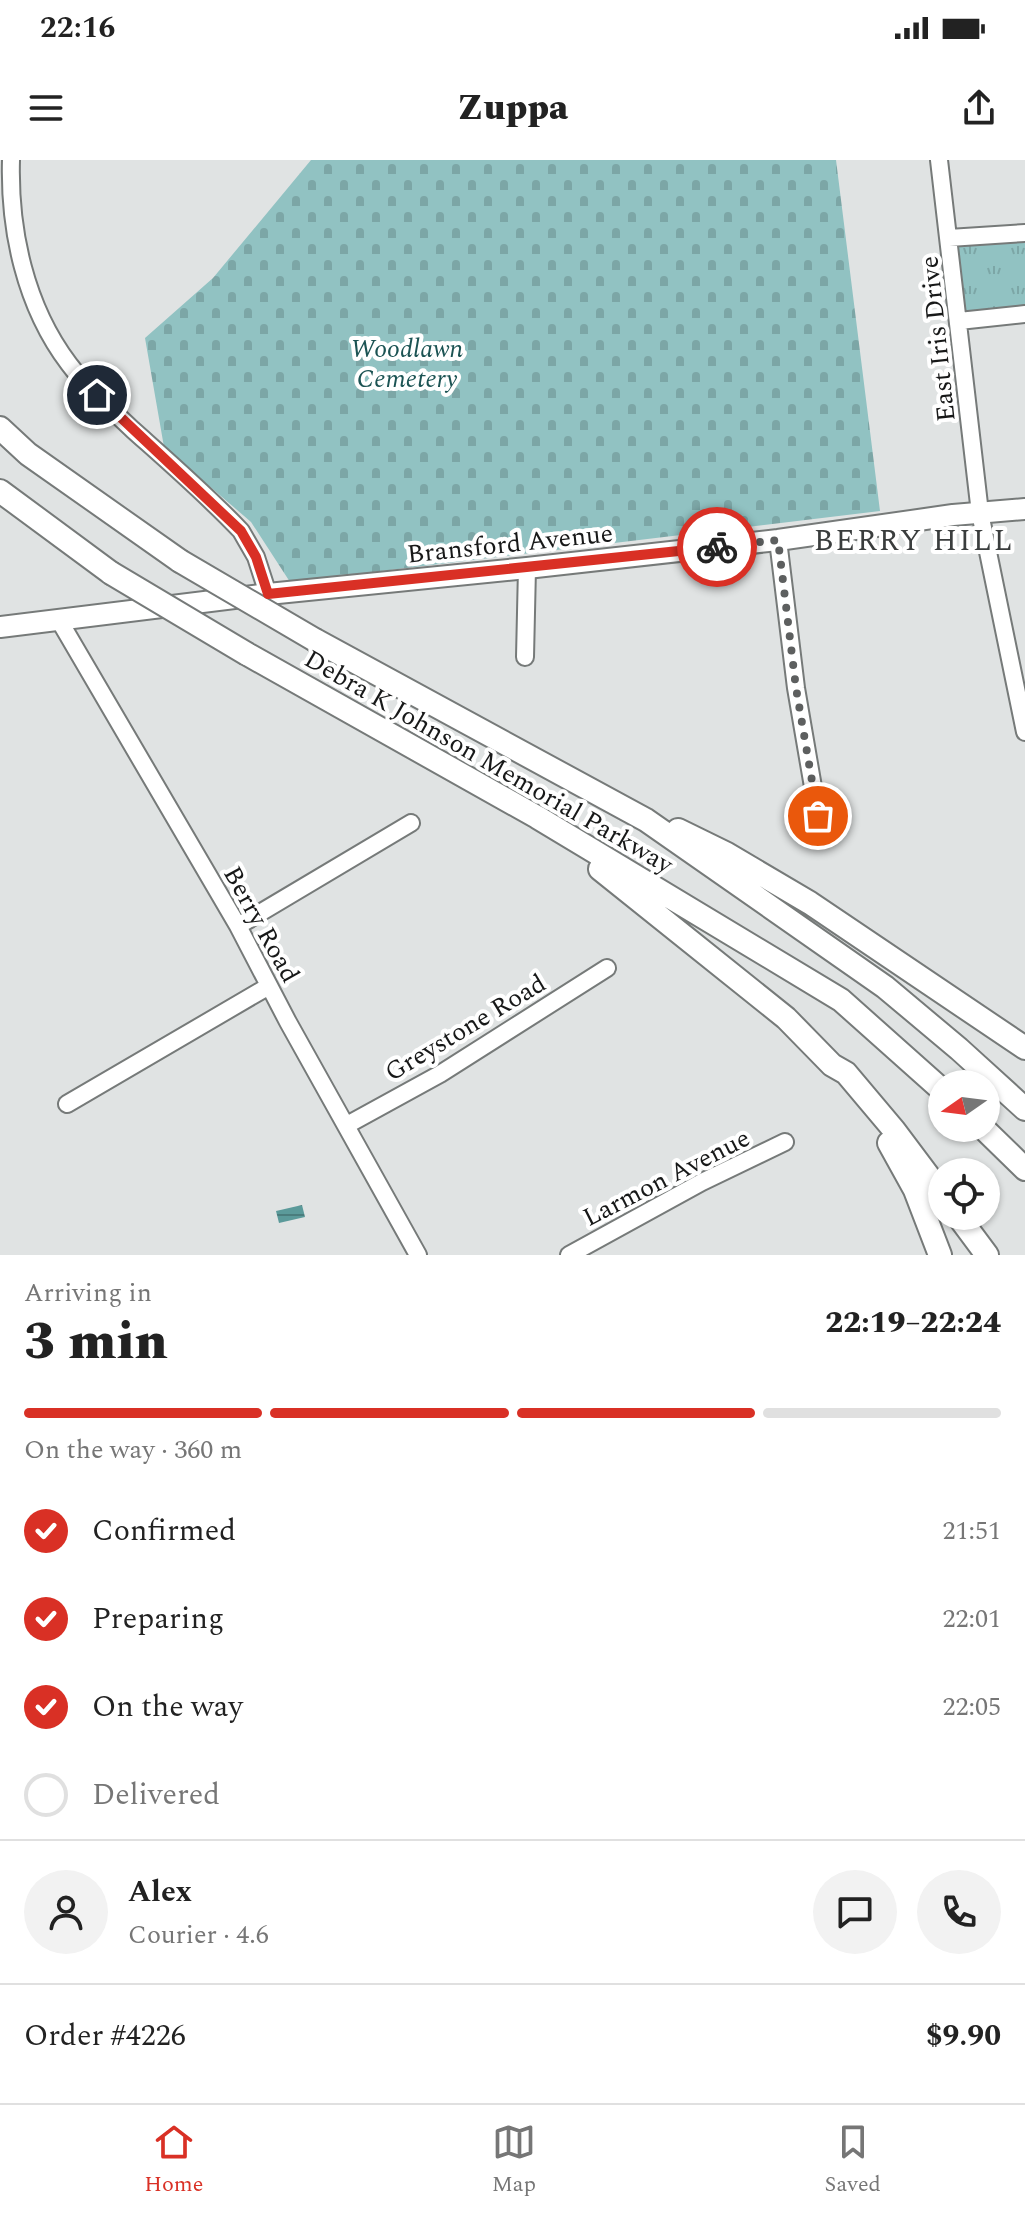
<!DOCTYPE html>
<meta charset="utf-8">
<style>
:root{--surface:#fff;--page:#f2f2f2;--text:#222;--muted:#767676;--line:#e0e0e0;--accent:#d93025}
body{margin:0;font-family:Spectral,serif;background:var(--page);color:var(--text);height:100vh;display:flex;flex-direction:column;font-size:30px;white-space:nowrap}
*{box-sizing:border-box;margin:0}
p{font-size:26px;color:var(--muted)}
.icon{flex:none;width:44px;height:44px;fill:none;stroke:currentColor;stroke-width:2;stroke-linecap:round;stroke-linejoin:round}
.map{position:relative;height:1095px;overflow:hidden}
.sheet{display:flex;flex-direction:column;background:var(--surface);flex:1}
.sheet>*{flex:none}
.needle{width:52px;rotate:256deg}
.tools{position:absolute;left:928px;top:910px;display:grid;gap:16px}
.tools a{display:grid;place-items:center;width:72px;height:72px;border-radius:50%;background:var(--surface);box-shadow:0 2px 6px #0004;font-size:40px}
.pin{position:absolute;display:grid;place-items:center;width:68px;height:68px;color:#fff;margin:-34px;border:4px solid #fff;border-radius:50%;box-shadow:0 2px 8px #0007}
.courier{position:absolute;display:grid;place-items:center;width:80px;height:80px;margin:-40px;border:6px solid #d93025;border-radius:50%;background:#fff;color:#222;box-shadow:0 2px 10px #0007}
.head em{font-style:normal;font-weight:800}
.head div{display:flex;flex-direction:column-reverse}
.head{display:flex;align-items:center;justify-content:space-between;height:136px;padding:0 24px}
h1{font-size:52px;font-weight:800;line-height:60px}
.bar{display:grid;grid-template-columns:repeat(4,1fr);gap:12px 8px;align-content:center;height:96px;padding:0 24px}
.bar i{height:10px;border-radius:6px;background:var(--line)}
.bar .on{background:var(--accent)}
.bar p{grid-column:span 4}
.line{display:flex;align-items:center;gap:20px;padding:0 24px;border-top:2px solid var(--line)}
.line div{flex:1}
.round{display:grid;place-items:center;flex:none;width:84px;height:84px;border-radius:42px;background:var(--page)}
ol{padding:0 24px;list-style:none}
li{display:flex;align-items:center;gap:24px;height:88px}
li p{margin-inline-start:auto}
li .icon{padding:8px;border-radius:50%;background:var(--accent);color:#fff;stroke-width:4}
li:last-child{color:var(--muted)}
li i{width:44px;height:44px;border:4px solid var(--line);border-radius:50%}
.status{display:flex;justify-content:space-between;align-items:center;height:56px;padding:0 40px;background:var(--surface);direction:ltr}
.status svg{height:22px;fill:currentColor}
header{display:flex;justify-content:space-between;align-items:center;height:104px;padding:0 24px;background:var(--surface);font-size:36px;font-weight:800}
.tabs{display:flex;justify-content:space-around;align-items:center;height:112px;border-top:2px solid var(--line);background:var(--surface);font-size:22px;color:var(--muted)}
.tabs a{display:grid;justify-items:center;gap:4px}
.tabs .on{color:var(--accent)}
.map>svg:first-child{display:block}
</style>
<div class="status"><b>22:16</b><svg viewBox="0 0 49 12"><path d="M0 12V9h3v3zM5 12V6h3v6zM10 12V3h3v9zM15 12V0h3v12zM26 1h20v11H26zM47 4h2v5h-2z"/></svg></div>
<header><svg class="icon" aria-label="menu" viewBox="0 0 24 24"><path d="M4 6h16M4 12h16M4 18h16"/></svg>Zuppa<svg class="icon" aria-label="share" viewBox="0 0 24 24"><path d="M12 15V3M7 8l5-5 5 5M5 13v7h14v-7"/></svg></header>
<div class="map">
<svg width="1025" height="1095" viewBox="0 0 1025 1095">
<defs>
<pattern id="grass-tufts" width="24" height="20" patternUnits="userSpaceOnUse" patternTransform="scale(2)"><rect width="24" height="20" fill="#91c2c2"/><path d="M3 7l-1-3M5 7V3M7 7l1-3M15 17l-1-3M17 17v-4M19 17l1-3" fill="none" stroke="#7ca6a6"/></pattern>
<pattern id="cemetery-stones" width="16" height="16" patternUnits="userSpaceOnUse" patternTransform="scale(2)"><rect width="16" height="16" fill="#91c2c2"/><path d="M2 7V4a2 2 0 0 1 4 0v3zM10 15v-3a2 2 0 0 1 4 0v3z" fill="#7ca6a6"/></pattern>
<pattern id="water-rules" width="6" height="5" patternUnits="userSpaceOnUse" patternTransform="scale(2)"><rect width="6" height="5" fill="#5b9a9a"/><path d="M0 2.5h6" fill="none" stroke="#4a7d7d"/></pattern>
</defs>
<rect width="100%" height="100%" fill="#e0e3e3"/>
<path fill="url(#grass-tufts)" d="M1025,73v80l-66,8 -10,-83z"/>
<path fill="url(#cemetery-stones)" d="M311,0h525l44,351 -590,71 -39,-60 -87,-75 -19,-109 68,-60z"/>
<path fill="url(#water-rules)" d="M302,1045l3,12 -26,6 -3,-12z"/>
<g fill="none" stroke-linecap="round" stroke-linejoin="round">
<g stroke="#767a79" stroke-width="20">
<path id="minor" d="M11,0c-2,70 14,146 58,204 18,24 42,45 64,66 37,33 74,65 108,101l15,26 12,37
M939,0l41,353 45,219
M949,78l76,-5
M959,161l66,-7
M778,380l18,148 22,128
M59,460l179,306 50,96 130,233
M525,497l2,-89
M238,766l173,-103
M67,944l202,-118
M347,965l93,-51 167,-106
M569,1095l133,-73 83,-40"/>
</g>
<g stroke="#767a79" stroke-width="24">
<path id="major" d="M0,467l268,-33 259,-26 251,-28 175,-25 72,-6"/>
</g>
<g stroke="#767a79" stroke-width="26">
<path id="highway" d="M0,268l28,26 152,107
M0,331l111,82
M315,480l331,180 239,167 74,62 66,60
M247,494l290,163 304,183 101,90
M678,670l49,24 83,49 215,145
M600,709l186,149 46,47 14,8 48,57 48,64
M983,968l42,41
M889,983l26,47 25,65
M958,1056l29,39"/>
</g>
<use href="#minor" stroke="#fff" stroke-width="16"/>
<use href="#major" stroke="#fff" stroke-width="20"/>
<use href="#highway" stroke="#fff" stroke-width="22"/>
<g stroke="#767a79" stroke-width="26" stroke-linecap="butt">
<path id="highway-bridge" d="M180,401l135,79
M111,413l136,81"/>
</g>
<use href="#highway-bridge" stroke="#fff" stroke-width="22"/>
</g>
<g fill="none" stroke-linecap="round" stroke-linejoin="round">
<path stroke="#5d5f5f" stroke-width="8" stroke-dasharray="0 14.4" d="M717,387l61,-7 18,148 22,128"/>
<path stroke="#d93025" stroke-width="10" d="M97,235l144,136 15,26 12,37 449,-47"/>
</g>
<g text-anchor="middle" stroke-width="8" stroke-linejoin="round" paint-order="stroke">
<g font-size="26" fill="#171818" stroke="#fff">
<text transform="translate(937 179) rotate(-96)" y="9">East Iris Drive</text>
<text transform="translate(510 383) rotate(-6)" y="9">Bransford Avenue</text>
<text transform="translate(489 601) rotate(30)" y="9">Debra K Johnson Memorial Parkway</text>
<text transform="translate(262 764) rotate(61)" y="9">Berry Road</text>
<text transform="translate(465 867) rotate(-31)" y="9">Greystone Road</text>
<text transform="translate(666 1017) rotate(-27)" y="9">Larmon Avenue</text>
</g>
<g font-size="26" font-style="italic" fill="#1b5353" stroke="#fff">
<text x="407" y="197">Woodlawn<tspan x="407" dy="30">Cemetery</tspan></text>
</g>
<g font-size="30" letter-spacing="2" fill="#3a3d3d" stroke="#fff">
<text x="914" y="390">BERRY HILL</text>
</g>
</g>
</svg>
<div class="tools">
<a><svg class="needle" viewBox="-14 -14 28 28"><path d="M0-13l5 13h-10z" fill="#e53935"/><path d="M0 13l5-13h-10z" fill="#767676"/></svg></a>
<a><svg class="icon" aria-label="locate" viewBox="0 0 24 24"><circle cx="12" cy="12" r="6"/><path d="M12 2v4M12 18v4M2 12h4M18 12h4"/></svg></a>
</div>
<div class="pin" style="left:818px;top:656px;background:#ea580c"><svg class="icon" aria-label="bag" viewBox="0 0 24 24"><path d="M5 8h14l-1 12H6zM9 8a3 3 0 0 1 6 0"/></svg></div>
<div class="pin" style="left:97px;top:235px;background:#1f2937"><svg class="icon" aria-label="home" viewBox="0 0 24 24"><path d="M3 11l9-7 9 7M6 9v11h12V9"/></svg></div>
<div class="courier" style="left:717px;top:387px"><svg class="icon" aria-label="bike" viewBox="0 0 24 24"><circle cx="6" cy="16" r="4"/><circle cx="18" cy="16" r="4"/><path d="M6 16l4-8h5l3 8M10 8l3 8H6M13 5h3"/></svg></div>
</div>
<section class="sheet">
<div class="head"><div><h1>3 min</h1><p>Arriving in</p></div><em>22:19–22:24</em></div>
<div class="bar"><i class="on"></i><i class="on"></i><i class="on"></i><i></i><p>On the way · 360 m</p></div>
<ol>
<li><svg class="icon" aria-label="check" viewBox="0 0 24 24"><path d="M5 12l5 5 9-10"/></svg>Confirmed<p>21:51</p></li>
<li><svg class="icon" aria-label="check" viewBox="0 0 24 24"><path d="M5 12l5 5 9-10"/></svg>Preparing<p>22:01</p></li>
<li><svg class="icon" aria-label="check" viewBox="0 0 24 24"><path d="M5 12l5 5 9-10"/></svg>On the way<p>22:05</p></li>
<li><i></i>Delivered</li>
</ol>
<div class="line" style="height:144px"><a class="round"><svg class="icon" aria-label="person" viewBox="0 0 24 24"><circle cx="12" cy="8" r="4"/><path d="M4 21q1-7 8-7t8 7"/></svg></a><div><b>Alex</b><p>Courier · 4.6</p></div><a class="round"><svg class="icon" aria-label="chat" viewBox="0 0 24 24"><path d="M4 5h16v11H9l-5 4z"/></svg></a><a class="round"><svg class="icon" aria-label="phone" viewBox="0 0 24 24"><path d="M5 4h4l2 5-3 2q2 4 5 5l2-3 5 2v4C11 20 4 13 5 4z"/></svg></a></div>
<div class="line" style="height:104px"><div>Order #4226</div><b>$9.90</b></div>
</section>
<nav class="tabs">
<a class="on"><svg class="icon" aria-label="home" viewBox="0 0 24 24"><path d="M3 11l9-7 9 7M6 9v11h12V9"/></svg>Home</a>
<a><svg class="icon" aria-label="map" viewBox="0 0 24 24"><path d="M3 6l6-2 6 2 6-2v14l-6 2-6-2-6 2zM9 4v14M15 6v14"/></svg>Map</a>
<a><svg class="icon" aria-label="saved" viewBox="0 0 24 24"><path d="M7 4h10v16l-5-4-5 4z"/></svg>Saved</a>
</nav>
